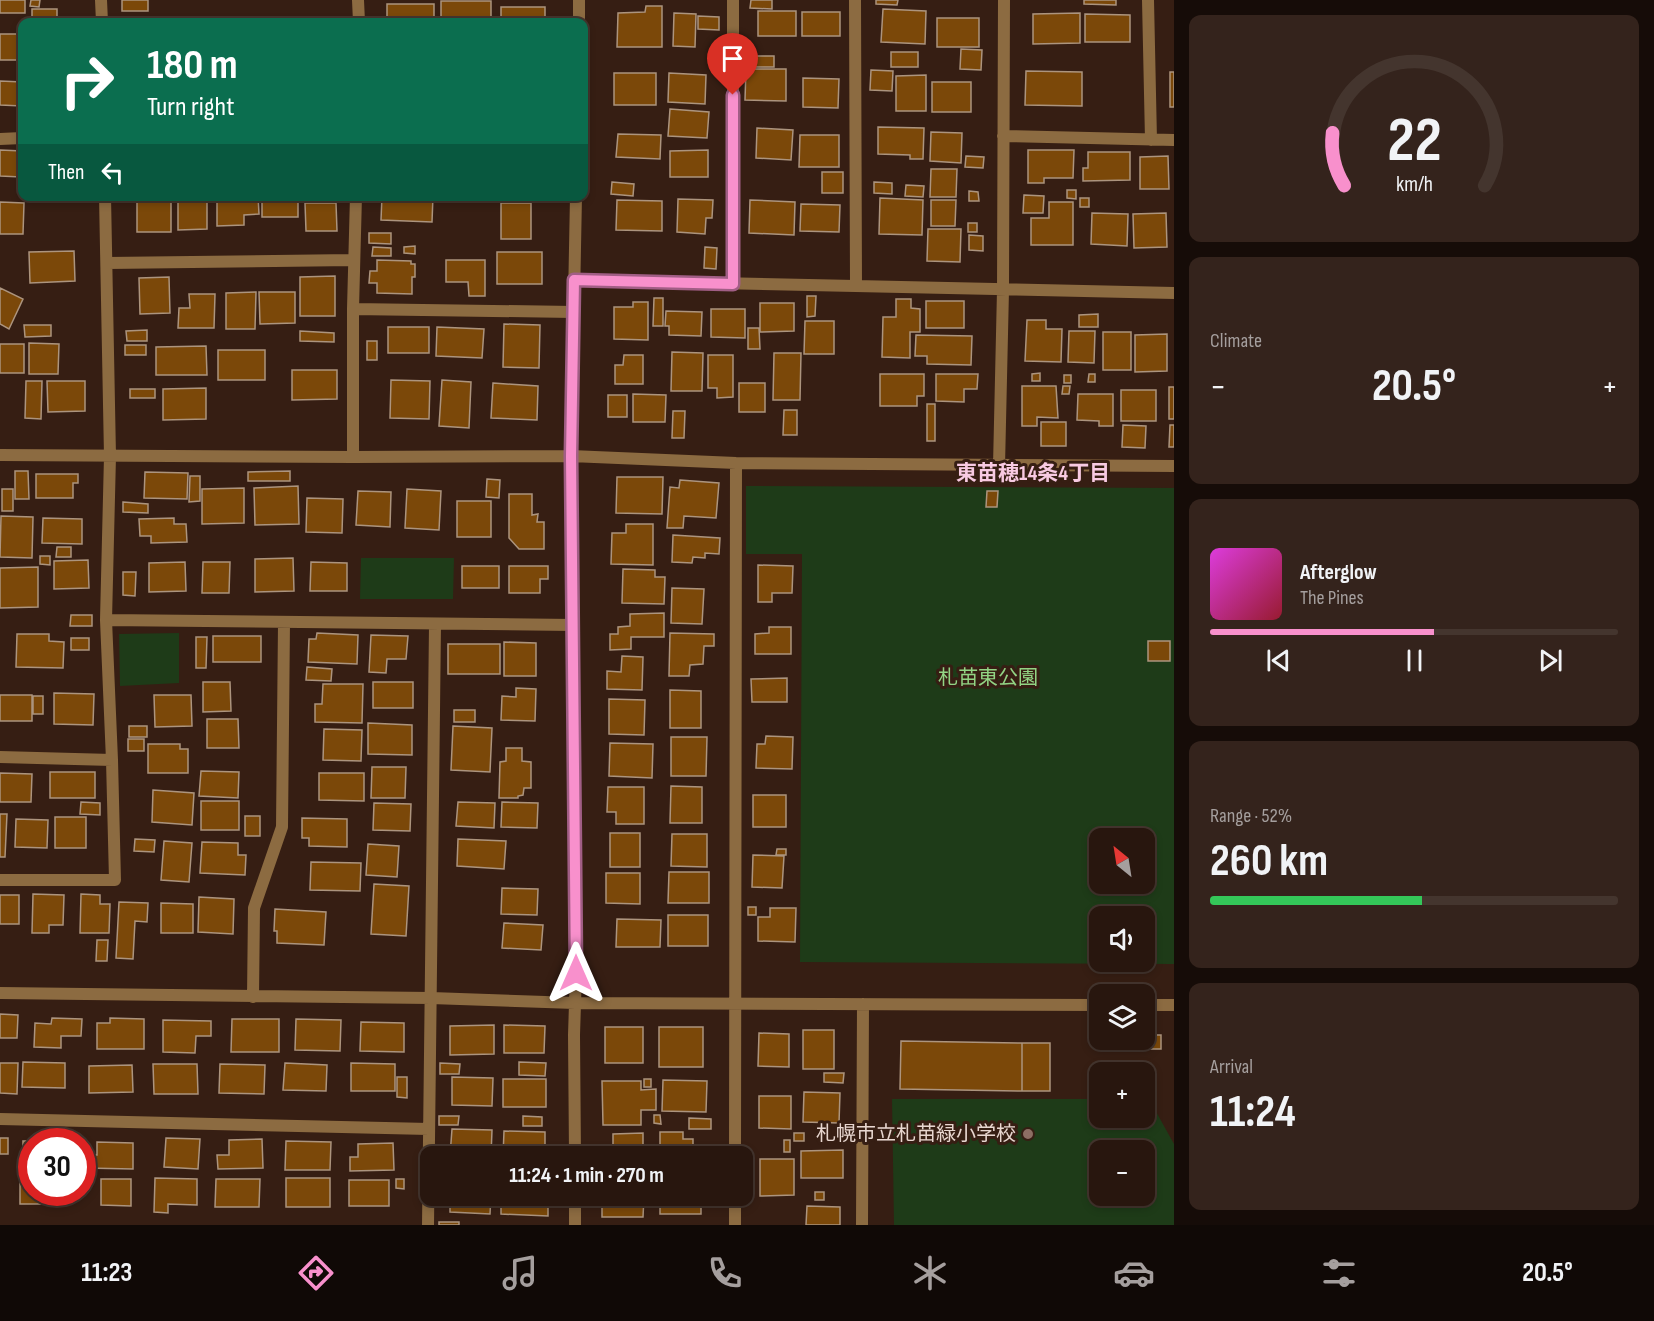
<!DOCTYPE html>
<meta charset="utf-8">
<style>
:root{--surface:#28160e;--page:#34231c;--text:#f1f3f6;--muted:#a59f9e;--line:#44352e;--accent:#f890cc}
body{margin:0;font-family:"Sofia Sans Condensed","Noto Sans JP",sans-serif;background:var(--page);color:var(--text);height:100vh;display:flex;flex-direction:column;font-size:22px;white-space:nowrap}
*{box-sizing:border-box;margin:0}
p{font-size:20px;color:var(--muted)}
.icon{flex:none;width:33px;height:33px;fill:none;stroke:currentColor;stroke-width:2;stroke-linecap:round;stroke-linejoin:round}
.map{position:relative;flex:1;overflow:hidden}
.side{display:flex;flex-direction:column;gap:15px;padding:15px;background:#160c08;width:480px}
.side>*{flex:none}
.top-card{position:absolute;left:18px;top:18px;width:570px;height:183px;border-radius:12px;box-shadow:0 3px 9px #0003,0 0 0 2px var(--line);background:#0b6e4f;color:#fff;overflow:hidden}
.needle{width:39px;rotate:330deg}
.fabs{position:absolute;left:1089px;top:828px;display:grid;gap:12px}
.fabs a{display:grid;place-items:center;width:66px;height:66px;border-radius:12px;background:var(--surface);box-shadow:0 3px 9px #0003,0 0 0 2px var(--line);font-size:30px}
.speed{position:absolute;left:18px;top:1128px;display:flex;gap:12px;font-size:30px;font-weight:700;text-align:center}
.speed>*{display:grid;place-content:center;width:78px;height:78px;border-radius:50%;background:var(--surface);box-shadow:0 3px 9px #0003,0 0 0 2px var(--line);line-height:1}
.speed .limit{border:9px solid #d22;background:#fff;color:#111}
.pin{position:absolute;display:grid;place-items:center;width:51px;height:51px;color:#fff;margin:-62px -26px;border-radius:50% 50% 50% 0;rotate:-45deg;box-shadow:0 0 6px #0007}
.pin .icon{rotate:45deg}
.me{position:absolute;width:66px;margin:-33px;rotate:0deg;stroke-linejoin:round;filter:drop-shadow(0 0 4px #0008)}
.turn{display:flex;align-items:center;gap:21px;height:126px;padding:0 30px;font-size:27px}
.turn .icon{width:78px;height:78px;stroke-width:2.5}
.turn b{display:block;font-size:42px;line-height:51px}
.then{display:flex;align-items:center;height:57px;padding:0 30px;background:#0003;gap:12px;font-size:22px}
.big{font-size:45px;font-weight:700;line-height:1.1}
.side .card{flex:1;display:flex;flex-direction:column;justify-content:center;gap:9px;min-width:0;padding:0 21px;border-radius:12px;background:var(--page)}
.side .dial{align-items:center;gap:0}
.dial svg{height:156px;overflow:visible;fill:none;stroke:var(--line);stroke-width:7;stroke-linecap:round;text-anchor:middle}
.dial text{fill:var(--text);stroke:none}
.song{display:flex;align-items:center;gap:18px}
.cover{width:72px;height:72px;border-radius:9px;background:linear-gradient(135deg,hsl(300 70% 55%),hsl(350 70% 35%))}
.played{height:6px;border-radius:3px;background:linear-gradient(90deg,var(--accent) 55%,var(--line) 55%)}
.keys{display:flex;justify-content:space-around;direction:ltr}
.heat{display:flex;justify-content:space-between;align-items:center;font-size:33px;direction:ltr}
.charge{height:9px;border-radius:4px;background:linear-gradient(90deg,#34c759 52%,var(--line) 0)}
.trip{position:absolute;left:420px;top:1146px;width:333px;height:60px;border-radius:12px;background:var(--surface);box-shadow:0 3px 9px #0003,0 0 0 2px var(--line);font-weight:700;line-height:60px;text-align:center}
.menu{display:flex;height:96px;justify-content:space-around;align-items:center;background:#100906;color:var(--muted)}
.menu .icon{width:42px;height:42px}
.menu .on{color:var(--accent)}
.menu b{font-size:27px;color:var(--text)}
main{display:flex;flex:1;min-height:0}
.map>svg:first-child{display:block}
.green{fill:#1e3b18;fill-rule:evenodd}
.building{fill:#7b4809;stroke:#ac947e;stroke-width:1.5}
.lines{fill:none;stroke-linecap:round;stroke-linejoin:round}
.street{stroke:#8c6b41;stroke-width:12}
.route-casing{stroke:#a15e85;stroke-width:15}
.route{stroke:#f890cc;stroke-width:10}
.education-dot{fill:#8d6e63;stroke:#361e13;stroke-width:2}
.labels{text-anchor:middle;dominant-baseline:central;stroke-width:6;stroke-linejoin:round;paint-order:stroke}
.park-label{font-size:20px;fill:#92d484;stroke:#361e13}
.poi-label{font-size:20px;fill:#e8d7d0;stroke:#361e13;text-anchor:end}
.neighbourhood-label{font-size:21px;font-weight:bold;fill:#f8cae2;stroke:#361e13}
</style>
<main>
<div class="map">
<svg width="1174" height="1225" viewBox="0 0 1174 1225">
<rect width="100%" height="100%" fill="#361e13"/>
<path class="green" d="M746 486 1174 488V964L800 962 802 554H746ZM1100 838H1144V884H1100ZM1100 916H1144V962H1100Z
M361 558H454L453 599H360Z
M179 633V683L120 686 119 634Z
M892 1099H1099L1100 1118H1144L1145 1099H1149L1174 1144V1225H894ZM1100 1150H1144V1196H1100Z"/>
<path class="building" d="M0 0H25V13H0Z
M31 0H40L39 7 30 6Z
M122 0H148V11H122Z
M751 0H772V9L750 8Z
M876 0H898L897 5 876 4Z
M1084 0H1116V5L1084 4Z
M441 1H491V22H441Z
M387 4H434V22H387Z
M646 6H662V47H617L618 13 645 12Z
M501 7H545V22H501Z
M32 9H57V17H62V22H32Z
M883 9 926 11 925 44 881 42Z
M758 11H796V36H758Z
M802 12H840V36H802Z
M674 13 696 14 695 47 673 46Z
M1080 13V43L1033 44V14Z
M1085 14 1130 15V42H1085Z
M698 16 719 17V30L698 29Z
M211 17V22H178V18Z
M937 18H979V47H937Z
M310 19 339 20V22H310Z
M0 34H22V60H0Z
M961 49 982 50 981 70 960 69Z
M891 52H918V67H891Z
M748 56H774V67H748Z
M746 69H786V101L745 100Z
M871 70 893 71 892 91 870 90Z
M1026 71 1082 72V106L1025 105Z
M1170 72H1174V107H1170Z
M614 73H656V105H614Z
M669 73 706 75 705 104 668 102Z
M926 75V111H896V76Z
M803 78 839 79 838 108 803 107Z
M0 81 22 82V106L0 105Z
M932 82H971V112H932Z
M670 109 709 112 707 138 668 136Z
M878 127 924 128 923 159H910V155L878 154Z
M757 128 793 130 791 160 756 158Z
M931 132 962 133 961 163 930 161Z
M618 134 661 135 660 159 616 157Z
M800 135H839V167H799Z
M0 150 22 151 21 177 0 176Z
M708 150V177H670V151Z
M1028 150H1074L1073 178H1044V183H1028Z
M1088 152H1130V180L1083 181V168H1088Z
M966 156 984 157 983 168 965 167Z
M1168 156 1169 189H1140V157Z
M931 169H957L956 197H930Z
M822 172H843V193H822Z
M612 182 634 184 633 196 611 194Z
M874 182 892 183V194L874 193Z
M906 185 924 186 923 197 905 196Z
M1067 190H1076V199L1067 198Z
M969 191 978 192 979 201H969Z
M1024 195 1044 196 1043 213H1023Z
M178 196H207V229L178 230Z
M217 196H258L259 214 244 215V225L217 226Z
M262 196H298V217H262Z
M382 196H433L432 222 381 220Z
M137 198 171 199V232H137Z
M880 198 923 200 922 235 879 234Z
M1080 198H1089V207H1080Z
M678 199 713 200 712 218H706L705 234 677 232Z
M617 200 662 201V231L616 230Z
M750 200 795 202 794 235 749 233Z
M931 200H956L955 226H931Z
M0 202 24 203 23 234H0Z
M1049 202H1073V245H1031V218H1049Z
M305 203H336L337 231H306Z
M501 203H531V239H501Z
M801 204 840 205 839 232 800 231Z
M1092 213 1128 214 1127 246 1091 244Z
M1166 213 1167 247 1134 248 1133 214Z
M968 223H977V232H968Z
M928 229H961L960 262 927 261Z
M369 233H391V244L369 243Z
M969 235 983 236V251L969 250Z
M415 246V254L404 253V247Z
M373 247 391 248V256H372Z
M705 247 717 248 716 269 704 268Z
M74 251 75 281 30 283 29 252Z
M497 252H542V284H497Z
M377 260 411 261V264H415V277H412V294L377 293V283H369L370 271H377Z
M446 260H485V296H469L468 282H446Z
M335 276V316H300V277Z
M169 277 170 313 140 314 139 278Z
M0 288 23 299 9 329 0 324Z
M256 292 255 329H226V293Z
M259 292H295V323L260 324Z
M189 294H215L214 328H178L179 308H190Z
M807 296H816L815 316 807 317Z
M654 298H663V326H653Z
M896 299H911V308L920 309V332H910V358L882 357 883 317H896Z
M926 301H964V328H926Z
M633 302H648V340L614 339V307H633Z
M760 303H794V331L760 332Z
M711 309H745V338L711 337Z
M666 311 702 312 701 336 669 335V326H665Z
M1098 314V327H1079V315Z
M1027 320H1046V329H1062L1061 362 1025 361Z
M805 321H834V354H804Z
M504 324 540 325 539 368 503 367Z
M24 325H51V336L25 337Z
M388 327H429V353H388Z
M437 327 484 329 482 358 436 356Z
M748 328H759L760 349H748Z
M147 330V341H127L126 331Z
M300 331 334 333V342L300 341Z
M1069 331H1095L1094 363 1068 362Z
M1103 332H1131V370H1103Z
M1167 334V371L1135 372V335Z
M916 335 972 336 971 365 927 364V356H915Z
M367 341H377V360H367Z
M29 343 59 344 58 374H29Z
M0 344H24V373H0Z
M125 345H146V355H125Z
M206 346 207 375H156V347Z
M218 350H265V380H218Z
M672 352 703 353 702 391H671Z
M774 353H801L800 400H773Z
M624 355H643V384H615V365H623Z
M708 355H733V397L717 398V388H708Z
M292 370H337V399L292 400Z
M1040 373V381H1032V374Z
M880 374H924V396H917V406H880Z
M936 374H978L977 389H964V402L936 401Z
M1089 374H1095V382H1088Z
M1064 375H1071V383H1064Z
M391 380 430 381 429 419 390 418Z
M442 380 471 382 469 428 439 426Z
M26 381H42L41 419 25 418Z
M47 381H85V411L48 412Z
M493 383 538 386 537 420 491 418Z
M739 383H765V412H739Z
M1022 386H1056L1058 418 1037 417V426H1022Z
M1063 386H1070L1069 394H1062Z
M1169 387H1174V419H1169Z
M206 388V419L163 420V389Z
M130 389H155V398H130Z
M1121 390H1156V421H1121Z
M633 394 666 395 665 422H633Z
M1078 394H1113V426H1099V421L1077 420Z
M608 395H627V417H608Z
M927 404H935V441H927Z
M784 410H797V435H783Z
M673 411H685L684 438H672Z
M1041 422H1066V446H1041Z
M1123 425 1146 426 1145 448 1122 447Z
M1170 425H1174V447H1169Z
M15 471H28L29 499H15Z
M290 471V481H248V472Z
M145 472 188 473 187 499 144 498Z
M36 474H78V483H73V498H36Z
M190 476H200V501L189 502Z
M617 477H663L662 514 616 513Z
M487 479 500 480 499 498 486 497Z
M680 480 719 483 716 518 684 516 683 528H667L670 487 679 488Z
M298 486 299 524 255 525 254 488Z
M244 488V523L202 524V489Z
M2 489H13V511H2Z
M407 489 441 491 439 530 405 528Z
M358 491 391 492 390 527 356 525Z
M987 491H998L997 507H986Z
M509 494H532V515L538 514 537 522H544V549H519L509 538Z
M307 498 343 499 342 533 306 532Z
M457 501H491V537H457Z
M123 502 148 504V513L123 512Z
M1 516 33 517 32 558 0 557Z
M43 518 82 519V544L42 543Z
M174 518V524H186L187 542 151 543V536H140L139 519Z
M626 524H653V565L611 564 612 533H626Z
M673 535 720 538 719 554 705 553V558L693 557 692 563 672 562Z
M57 547H71V557H56Z
M40 556H50V565L40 564Z
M293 558 294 591 255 592V559Z
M88 560 89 588 54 589V561Z
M185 562 186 591 149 592V563Z
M203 562H230L229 593H202Z
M311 562 347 563V591H310Z
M758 565 793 566 792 593H772V602H758Z
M462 566H499V588H462Z
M509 566H548V579H540V593H509Z
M38 567V607L0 608V568Z
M623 569 655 570V577H665L664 604 622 603Z
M123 572H136L135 596 123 595Z
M672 588 704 589 702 624 671 623Z
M664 613V637H631V649L610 650V634H618V627L630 626V614Z
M71 615H92V626H70Z
M769 627H791V654H755V634L769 633Z
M317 633 358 635 357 664 308 662 309 639H316Z
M670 633 714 634V646H704L703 664 690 665 689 676H669Z
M17 634H49V641L64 642 63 668 16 667Z
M371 635 408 636 406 659H387L386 673 369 672Z
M213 636H261V662H213Z
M196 637H207L206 668H196Z
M71 638H89V650H71Z
M1148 641H1170V661H1148Z
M504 642 536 643V676H504Z
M448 644H500V674H448Z
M622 656 643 657 642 690 607 689V671L621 672Z
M307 667 332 669 331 681 306 680Z
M787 678V702H752L751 679Z
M203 682H230L231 711 203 712Z
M373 682H413V708H373Z
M323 684H363L362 723 315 722V704H322Z
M516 688 536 689 535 721 501 720 502 696 516 697Z
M670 690 701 691V728H670Z
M54 693 94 694 93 725 54 724Z
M0 695H32V721H0Z
M154 695H191L192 726 155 727Z
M33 696H43V714H33Z
M609 699 645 700 644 735 609 734Z
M454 710H475V722H454Z
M207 719H238L239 748H207Z
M368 723 412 725V755L368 754Z
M129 726H147V737H129Z
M453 726 492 728 490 772 451 770Z
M324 729 362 730 361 761 323 760Z
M766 736 793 737 792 769 756 768 757 744H765Z
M671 737H707L706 776H671Z
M128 739H144V751H128Z
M610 743 653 744 652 778 609 776Z
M148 744H180V749H188V773H148Z
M506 748H522V761L531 762V788H524L523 795 518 796V798H499L500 762 506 761Z
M372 767H406L405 798H371Z
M201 771 239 772 238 798 199 796Z
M50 772H95V798H50Z
M0 773 32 774 31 802H0Z
M319 773H364V801L319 800Z
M671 786 702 787V823H670Z
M608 787H644V824H616V812H607Z
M153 790 194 793 192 825 152 822Z
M753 795H786V827H753Z
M201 801H239V830H201Z
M81 802 100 803V815L80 814Z
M458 802 495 803 494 828 456 826Z
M502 802 538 803 537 828 501 827Z
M374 803 411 804 410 831 373 830Z
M0 814H7L5 857H0Z
M245 816H260V836H245Z
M55 817H86V848H55Z
M302 818 347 819V847L309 846V838H302Z
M16 819 48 820 47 848 15 847Z
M610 833H640V867H610Z
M672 834H707V867L671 866Z
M135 839 155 840 154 852 134 851Z
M458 839 506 841 504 869 457 866Z
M164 841 192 843 189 882 161 880Z
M202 842 238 843V855H246L245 875 200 873Z
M368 844 399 846 397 877 366 875Z
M777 849H786V855H776Z
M753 855 784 856 782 888 752 887Z
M311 862 361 863 360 891 310 890Z
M669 872H709V903H668Z
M606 873H640V904L606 903Z
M374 884 409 886 406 936 371 934Z
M502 888 538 889 537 915 501 914Z
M33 894 64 895 63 925H49V933H32Z
M81 894 100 895V904H110L109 933H80Z
M0 895H19V924H0Z
M199 897 234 899 233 934 198 932Z
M119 902 148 903 147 922 135 921 133 959 116 958Z
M161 903 193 904V933H161Z
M748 907H756V915H748Z
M770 908H796L795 942 758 941V917H770Z
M275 909 326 912 324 945 277 943V931H274Z
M668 915H708V946H668Z
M617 919 661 920 660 947H616Z
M504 923 543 925 541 950 502 948Z
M97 940H108L107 961H96Z
M0 1014 18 1015 17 1038H0Z
M52 1018 82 1019 81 1036H61V1048L34 1047 35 1023 51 1024Z
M110 1018 144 1019V1049H97V1023H110Z
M232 1019H279V1052H231Z
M296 1019 341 1020 340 1051 295 1050Z
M163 1020 211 1021V1036H196L195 1053 163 1052Z
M361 1022 404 1023V1052L360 1051Z
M494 1025V1054L450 1055V1026Z
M504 1025 545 1026 544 1053H504Z
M605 1027H643V1063H605Z
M659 1027H703V1067H659Z
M803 1030H834V1069H803Z
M759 1033 789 1034V1067L758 1066Z
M1144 1035H1161V1049H1126V1040H1144Z
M901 1041 1022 1043V1091L900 1089Z
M1022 1043H1050V1091H1022Z
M23 1062 65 1063V1088L22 1087Z
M519 1062 546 1063 545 1076 519 1075Z
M0 1063H18L17 1094 0 1093Z
M285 1063 327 1065 326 1091 283 1090Z
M351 1063 395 1064V1091H351Z
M440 1063 460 1064 459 1074H440Z
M153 1064H197L198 1094H154Z
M220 1064 265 1065 264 1094 219 1093Z
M132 1065 133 1092 89 1093V1066Z
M824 1073H844L843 1083 824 1082Z
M397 1077H407V1098L397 1097Z
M452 1077 493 1078 492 1106 452 1105Z
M503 1079H546V1107H503Z
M644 1079H651V1087H644Z
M663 1080 707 1081 706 1112 662 1111Z
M602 1081H641V1090L656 1089V1110H641V1125H603Z
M804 1092 840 1093 839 1123 803 1122Z
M759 1096H791V1129L759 1128Z
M654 1115H660L661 1124 654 1123Z
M439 1116H459L458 1125H439Z
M523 1116 542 1117V1126H523Z
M689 1118 711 1119V1129H689Z
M452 1129 492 1130 491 1156H450Z
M504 1131 545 1132V1156H503Z
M660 1132H683V1139H693V1156H660Z
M643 1133V1156H613V1134Z
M794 1133H804V1141H794Z
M0 1138H8V1154H0Z
M166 1138 200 1139 198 1169 164 1167Z
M262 1139 263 1168 218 1169 217 1155H229V1140Z
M784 1140H790V1152H784Z
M23 1141H67V1142H32V1167H23Z
M286 1141 331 1142 330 1170H285Z
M97 1142 133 1143V1169L85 1168V1155H97Z
M393 1143 394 1170 350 1171V1157H358V1144Z
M843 1150V1178H801V1151Z
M760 1159H794V1195L760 1196Z
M20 1176H32V1192H64V1204H20Z
M155 1178 197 1179V1205L168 1204V1213L154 1212Z
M286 1178H330V1207H286Z
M101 1179H131V1206L101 1205Z
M216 1179H260L259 1207H215Z
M396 1179H404V1189L396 1188Z
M349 1180H389V1206H349Z
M815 1192H824V1200H815Z
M450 1196H491L490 1214 450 1212Z
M501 1196H548V1216L501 1214Z
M602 1196H644L643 1217H602Z
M660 1196H706V1206H701V1214H660Z
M807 1206 840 1207V1225H806Z
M439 1222H459V1225H439Z"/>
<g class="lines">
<path class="street" d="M101 0 102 22
M358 0 359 22
M733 0V284
M855 0 856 285
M1148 0 1151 140
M579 22V0
M1003 136 1174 140
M0 139 22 138
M107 263 353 260
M575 280 1174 293
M353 309 574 312
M0 455 353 457 571 456 736 463 1174 466
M353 457V309L356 196
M999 466 1003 290 1004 0
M106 620 574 625
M0 757 112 760
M0 880H115L112 760 106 620 110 456 105 196
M0 993 431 998 575 1003 1100 1005
M253 997 254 908 282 827 284 623
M1144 1005H1174
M0 1119 429 1129
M575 1156 574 1035 576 973 571 456 576 196
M735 1156 736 463
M575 1196V1225
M428 1225 435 625
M735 1225V1196
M862 1225 863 1004"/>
</g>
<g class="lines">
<g class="route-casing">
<path id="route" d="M576 973 571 456 574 280 733 284V95"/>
</g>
<use href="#route" class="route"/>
</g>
<circle class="education-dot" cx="1028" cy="1134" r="6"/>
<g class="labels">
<g class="park-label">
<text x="988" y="678">札苗東公園</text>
</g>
<g class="poi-label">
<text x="1016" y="1134">札幌市立札苗緑小学校</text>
</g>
<g class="neighbourhood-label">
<text x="1033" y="473">東苗穂14条4丁目</text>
</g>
</g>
</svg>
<div class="fabs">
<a><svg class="needle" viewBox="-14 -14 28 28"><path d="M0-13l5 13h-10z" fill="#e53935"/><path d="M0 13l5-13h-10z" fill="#a59f9e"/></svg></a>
<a><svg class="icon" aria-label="sound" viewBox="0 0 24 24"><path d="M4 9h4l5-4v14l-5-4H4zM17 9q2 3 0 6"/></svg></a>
<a><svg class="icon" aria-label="layers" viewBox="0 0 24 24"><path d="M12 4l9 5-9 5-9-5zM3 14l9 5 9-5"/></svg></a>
<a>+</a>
<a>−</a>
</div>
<div class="speed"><div class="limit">30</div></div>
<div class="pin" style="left:733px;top:95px;background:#d93025"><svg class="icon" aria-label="arrive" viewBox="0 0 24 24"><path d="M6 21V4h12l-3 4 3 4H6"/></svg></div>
<svg class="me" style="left:576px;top:973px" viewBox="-20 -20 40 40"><path d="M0-17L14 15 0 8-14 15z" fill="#f890cc" stroke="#fff" stroke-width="4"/></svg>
<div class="trip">11:24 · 1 min · 270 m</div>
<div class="top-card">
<div class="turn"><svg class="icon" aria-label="right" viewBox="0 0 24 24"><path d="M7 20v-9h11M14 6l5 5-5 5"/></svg><div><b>180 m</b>Turn right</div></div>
<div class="then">Then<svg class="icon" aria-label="left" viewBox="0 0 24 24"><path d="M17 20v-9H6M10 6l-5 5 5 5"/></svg></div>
</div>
</div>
<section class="side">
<div class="card dial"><svg viewBox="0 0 100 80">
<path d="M14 69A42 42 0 1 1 86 69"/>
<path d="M14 69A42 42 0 0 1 8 42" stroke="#f890cc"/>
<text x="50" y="56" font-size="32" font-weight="700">22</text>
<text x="50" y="72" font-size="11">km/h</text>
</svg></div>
<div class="card"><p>Climate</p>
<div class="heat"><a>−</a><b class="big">20.5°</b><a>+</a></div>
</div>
<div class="card">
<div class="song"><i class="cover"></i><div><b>Afterglow</b><p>The Pines</p></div></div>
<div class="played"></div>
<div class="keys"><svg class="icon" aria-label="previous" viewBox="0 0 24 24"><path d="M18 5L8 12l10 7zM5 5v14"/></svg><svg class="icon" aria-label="pause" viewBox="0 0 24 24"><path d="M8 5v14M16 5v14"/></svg><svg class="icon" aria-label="next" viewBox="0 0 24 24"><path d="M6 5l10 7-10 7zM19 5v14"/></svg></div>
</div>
<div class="card"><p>Range · 52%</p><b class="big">260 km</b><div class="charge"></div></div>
<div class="card"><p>Arrival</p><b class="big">11:24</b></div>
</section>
</main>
<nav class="menu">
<b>11:23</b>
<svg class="icon on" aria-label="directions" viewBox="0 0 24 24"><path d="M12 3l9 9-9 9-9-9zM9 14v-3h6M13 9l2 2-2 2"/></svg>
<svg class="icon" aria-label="music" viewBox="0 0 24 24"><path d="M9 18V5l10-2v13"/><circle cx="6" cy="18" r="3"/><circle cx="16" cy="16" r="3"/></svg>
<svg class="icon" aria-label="phone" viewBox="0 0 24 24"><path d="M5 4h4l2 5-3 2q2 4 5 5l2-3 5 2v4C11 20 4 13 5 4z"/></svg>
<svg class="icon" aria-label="climate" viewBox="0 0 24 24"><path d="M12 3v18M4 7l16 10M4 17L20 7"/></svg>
<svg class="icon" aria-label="car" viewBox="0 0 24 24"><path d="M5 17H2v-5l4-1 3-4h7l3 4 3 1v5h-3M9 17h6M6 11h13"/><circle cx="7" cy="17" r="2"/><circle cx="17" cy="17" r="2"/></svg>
<svg class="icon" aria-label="filters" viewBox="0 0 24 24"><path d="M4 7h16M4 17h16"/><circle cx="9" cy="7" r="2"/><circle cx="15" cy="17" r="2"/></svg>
<b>20.5°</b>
</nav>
